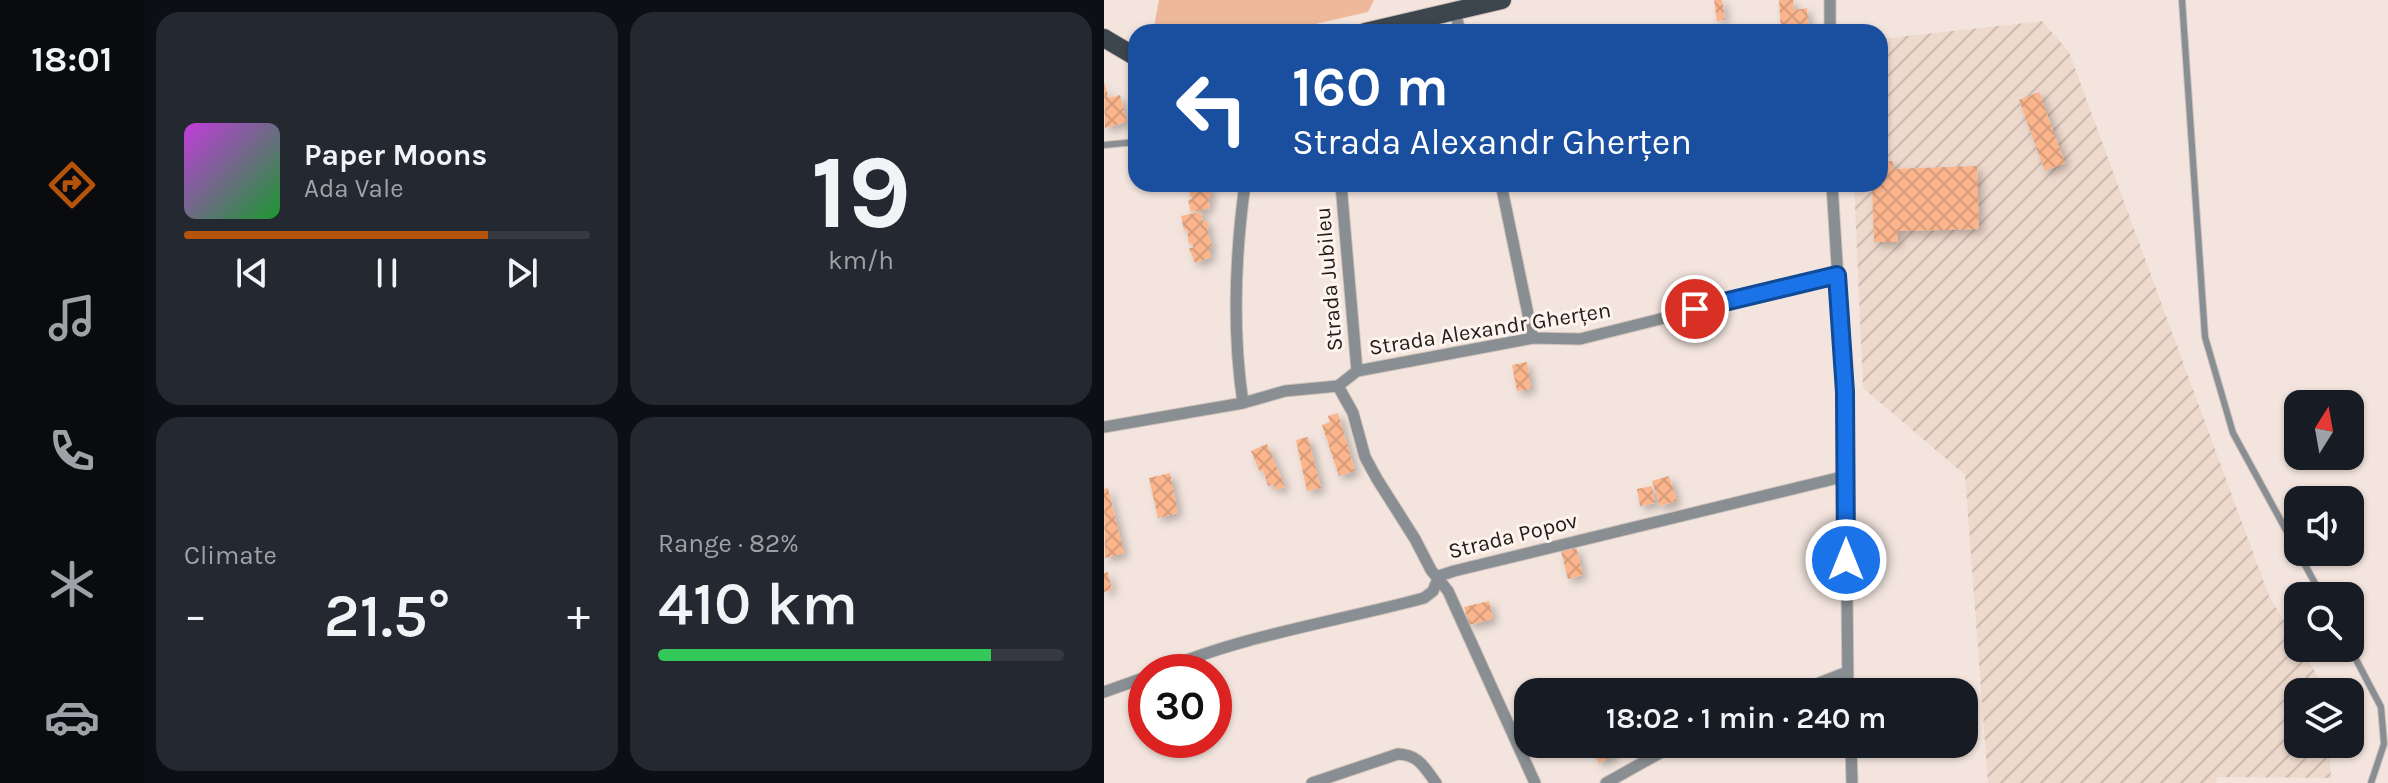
<!DOCTYPE html>
<meta charset="utf-8">
<style>
:root{--surface:#171b24;--page:#242831;--text:#f1f3f6;--muted:#9ea1a6;--line:#363941;--accent:#b45309}
body{margin:0;font-family:Karla,sans-serif;background:var(--page);color:var(--text);height:100vh;display:flex;flex-direction:column;font-size:30px;white-space:nowrap}
*{box-sizing:border-box;margin:0}
p{font-size:26px;color:var(--muted)}
.icon{flex:none;width:44px;height:44px;fill:none;stroke:currentColor;stroke-width:2;stroke-linecap:round;stroke-linejoin:round}
.map{position:relative;flex:1;overflow:hidden}
.panel{display:flex;flex-direction:column;gap:12px;padding:12px;background:#0d0f14;width:960px}
.panel>*{flex:none}
.top-card{position:absolute;left:24px;top:24px;width:760px;height:168px;border-radius:24px;box-shadow:0 2px 6px #0004;background:#1a4fa0;color:#fff;overflow:hidden}
.needle{width:52px;rotate:11deg}
.tools{position:absolute;left:1180px;top:390px;display:grid;gap:16px}
.tools a{display:grid;place-items:center;width:80px;height:80px;border-radius:16px;background:var(--surface);box-shadow:0 2px 6px #0004;font-size:40px}
.speed{position:absolute;left:24px;top:654px;display:flex;gap:16px;font-size:40px;font-weight:700;text-align:center}
.speed>*{display:grid;place-content:center;width:104px;height:104px;border-radius:50%;background:var(--surface);box-shadow:0 2px 6px #0004;line-height:1}
.speed .limit{border:12px solid #d22;background:#fff;color:#111}
.pin{position:absolute;display:grid;place-items:center;width:68px;height:68px;color:#fff;margin:-34px;border:4px solid #fff;border-radius:50%;box-shadow:0 2px 8px #0007}
.me{position:absolute;width:88px;margin:-44px;rotate:0deg;stroke-linejoin:round;filter:drop-shadow(0 0 6px #0008)}
.turn{display:flex;align-items:center;gap:28px;height:168px;padding:0 32px;font-size:36px}
.turn .icon{width:104px;height:104px;stroke-width:2.5}
.turn b{display:block;font-size:56px;line-height:68px}
.big{font-size:60px;font-weight:600;line-height:1.1}
.panel .tile{flex:1;display:flex;flex-direction:column;justify-content:center;gap:12px;min-width:0;padding:0 28px;border-radius:24px;background:var(--page)}
.panel .dial{align-items:center;gap:0}
.dial b{font-size:104px;line-height:1}
.song{display:flex;align-items:center;gap:24px}
.cover{width:96px;height:96px;border-radius:12px;background:linear-gradient(135deg,hsl(290 70% 55%),hsl(130 70% 35%))}
.played{height:8px;border-radius:4px;background:linear-gradient(90deg,var(--accent) 75%,var(--line) 75%)}
.keys{display:flex;justify-content:space-around;direction:ltr}
.heat{display:flex;justify-content:space-between;align-items:center;font-size:44px;direction:ltr}
.charge{height:12px;border-radius:6px;background:linear-gradient(90deg,#34c759 82%,var(--line) 0)}
.panel .tiles{flex:1;display:grid;gap:12px;grid-template-columns:repeat(2,1fr)}
.trip{position:absolute;left:410px;top:678px;width:464px;height:80px;border-radius:24px;background:var(--surface);box-shadow:0 2px 6px #0004;font-weight:600;line-height:80px;text-align:center}
main{display:flex;flex:1;min-height:0}
.dock{display:flex;flex-direction:column;width:144px;justify-content:space-around;align-items:center;background:#090b0e;color:var(--muted)}
.dock .icon{width:56px;height:56px}
.dock .on{color:var(--accent)}
.dock b{font-size:36px;color:var(--text)}
.map>svg:first-child{display:block}
.industrial{fill:url(#industrial-furrows)}
.garden{fill:#eeb99b}
.building{fill:url(#building-cross-hatch);filter:url(#shadow)}
.lines{fill:none;stroke-linecap:round;stroke-linejoin:round}
.lane-casing{stroke:#cdc1bb;stroke-width:8}
.street-casing{stroke:#cdc1bb;stroke-width:13}
.primary-casing{stroke:#cdc1bb;stroke-width:20}
.lane{stroke:#898e92;stroke-width:6}
.street{stroke:#898e92;stroke-width:11}
.primary{stroke:#3d464c;stroke-width:18}
.route-casing{stroke:#114b97;stroke-width:20}
.route{stroke:#1a73e8;stroke-width:14}
.labels{text-anchor:middle;dominant-baseline:central;stroke-width:6;stroke-linejoin:round;paint-order:stroke}
.street-label{font-size:22px;fill:#221d1b;stroke:#fef3ed}
</style>
<main>
<nav class="dock">
<b>18:01</b>
<svg class="icon on" aria-label="directions" viewBox="0 0 24 24"><path d="M12 3l9 9-9 9-9-9zM9 14v-3h6M13 9l2 2-2 2"/></svg>
<svg class="icon" aria-label="music" viewBox="0 0 24 24"><path d="M9 18V5l10-2v13"/><circle cx="6" cy="18" r="3"/><circle cx="16" cy="16" r="3"/></svg>
<svg class="icon" aria-label="phone" viewBox="0 0 24 24"><path d="M5 4h4l2 5-3 2q2 4 5 5l2-3 5 2v4C11 20 4 13 5 4z"/></svg>
<svg class="icon" aria-label="climate" viewBox="0 0 24 24"><path d="M12 3v18M4 7l16 10M4 17L20 7"/></svg>
<svg class="icon" aria-label="car" viewBox="0 0 24 24"><path d="M5 17H2v-5l4-1 3-4h7l3 4 3 1v5h-3M9 17h6M6 11h13"/><circle cx="7" cy="17" r="2"/><circle cx="17" cy="17" r="2"/></svg>
</nav>
<section class="panel">
<div class="tiles">
<div class="tile">
<div class="song"><i class="cover"></i><div><b>Paper Moons</b><p>Ada Vale</p></div></div>
<div class="played"></div>
<div class="keys"><svg class="icon" aria-label="previous" viewBox="0 0 24 24"><path d="M18 5L8 12l10 7zM5 5v14"/></svg><svg class="icon" aria-label="pause" viewBox="0 0 24 24"><path d="M8 5v14M16 5v14"/></svg><svg class="icon" aria-label="next" viewBox="0 0 24 24"><path d="M6 5l10 7-10 7zM19 5v14"/></svg></div>
</div>
<div class="tile dial"><b>19</b><p>km/h</p></div>
<div class="tile"><p>Climate</p>
<div class="heat"><a>−</a><b class="big">21.5°</b><a>+</a></div>
</div>
<div class="tile"><p>Range · 82%</p><b class="big">410 km</b><div class="charge"></div></div>
</div>
</section>
<div class="map">
<svg width="1284" height="783" viewBox="0 0 1284 783">
<defs>
<pattern id="industrial-furrows" width="10" height="10" patternUnits="userSpaceOnUse" patternTransform="scale(2)"><rect width="10" height="10" fill="#eed9cd"/><path d="M-1 1l2-2M0 10L10 0M9 11l2-2" fill="none" stroke="#ccbaaf"/></pattern>
<pattern id="building-cross-hatch" width="8" height="8" patternUnits="userSpaceOnUse" patternTransform="scale(2)"><rect width="8" height="8" fill="#fbb58d"/><path d="M0 0l8 8M0 8l8-8" fill="none" stroke="#d79b79"/></pattern>
<filter id="shadow"><feDropShadow dx="4.5" dy="4.5" stdDeviation="4" flood-color="#0004"/></filter>
</defs>
<rect width="100%" height="100%" fill="#f3e5de"/>
<path class="industrial" d="M938 21 965 52 1165 596 1194 644V648H1197L1222 690 1194 692V744H1225L1227 778 1113 777 1112 783H884L861 475 759 388 750 184H776V39Z"/>
<path class="garden" d="M55 0H270L264 12 176 32H49Z"/>
<path class="building" d="M610 0H618L621 20 613 21Z
M675 0H689L690 10 703 8 705 32H677Z
M0 82 5 98 16 95 23 122 1 128Z
M935 92 961 163 941 171 915 100Z
M32 156V176L29 177 26 157Z
M789 161V169L873 166 875 229 793 231 794 242H770L768 184H776V162Z
M82 184H104L108 197 104 198 106 208 87 212 84 200 88 199Z
M97 212 99 222 103 221 105 228 103 229 108 246 105 247 107 257 91 263 85 248H89L88 243 85 244 83 229 80 230 77 216Z
M423 362 427 389 413 391 408 365Z
M234 413 251 471 235 476 218 425 226 422 224 416Z
M204 437 217 488 203 491 192 440Z
M163 444 181 487 171 490 170 484 164 486 159 470 156 472 147 451Z
M66 473 74 513 54 518 45 478Z
M565 476 573 501 556 506 548 481Z
M548 486 551 503 536 506 533 489Z
M4 488 20 553 1 558 0 489Z
M472 547 479 575 464 579 457 551Z
M4 572 8 590 0 592V573Z
M385 601 389 619 365 625 360 607Z
M486 744H505L511 755 495 763Z"/>
<g class="lines">
<g class="lane-casing">
<path id="lane" d="M1078 0 1101 337 1129 433 1218 596
M0 145 32 142
M1246 648 1277 707 1280 744 1267 783"/>
</g>
<g class="street-casing">
<path id="street" d="M351 11 356 32
M726 32V0
M237 184 253 371
M397 184 429 338
M728 184 741 392 744 692
M234 386 249 413 261 457 273 479 311 539 327 570 344 591 431 783
M139 403C128 330 131 257 141 184
M0 427 139 403 181 391 234 386 253 371 429 338 476 339 733 275
M54 672C134 636 235 621 320 598L329 591 335 576 350 571 742 476
M0 692 42 677
M692 692 743 672
M747 744 748 783
M208 783 294 754C315 755 320 767 332 783
M502 783 572 744"/>
</g>
<g class="primary-casing">
<path id="primary" d="M261 32 398 0
M0 38 32 57"/>
</g>
<use href="#lane" class="lane"/>
<use href="#street" class="street"/>
<use href="#primary" class="primary"/>
</g>
<g class="lines">
<g class="route-casing">
<path id="route" d="M591 309 733 275 741 392 742 560"/>
</g>
<use href="#route" class="route"/>
</g>
<g class="labels">
<g class="street-label">
<text transform="translate(225 279) rotate(-95)">Strada Jubileu</text>
<text transform="translate(386 329) rotate(-9)">Strada Alexandr Gherțen</text>
<text transform="translate(409 536) rotate(-14)">Strada Popov</text>
</g>
</g>
</svg>
<div class="tools">
<a><svg class="needle" viewBox="-14 -14 28 28"><path d="M0-13l5 13h-10z" fill="#e53935"/><path d="M0 13l5-13h-10z" fill="#9ea1a6"/></svg></a>
<a><svg class="icon" aria-label="sound" viewBox="0 0 24 24"><path d="M4 9h4l5-4v14l-5-4H4zM17 9q2 3 0 6"/></svg></a>
<a><svg class="icon" aria-label="search" viewBox="0 0 24 24"><circle cx="10" cy="10" r="6"/><path d="M15 15l6 6"/></svg></a>
<a><svg class="icon" aria-label="layers" viewBox="0 0 24 24"><path d="M12 4l9 5-9 5-9-5zM3 14l9 5 9-5"/></svg></a>
</div>
<div class="speed"><div class="limit">30</div></div>
<div class="pin" style="left:591px;top:309px;background:#d93025"><svg class="icon" aria-label="arrive" viewBox="0 0 24 24"><path d="M6 21V4h12l-3 4 3 4H6"/></svg></div>
<svg class="me" style="left:742px;top:560px" viewBox="-20 -20 40 40"><circle r="17" fill="#1a73e8" stroke="#fff" stroke-width="3"/><path d="M0-11L8 9 0 5-8 9z" fill="#fff"/></svg>
<div class="trip">18:02 · 1 min · 240 m</div>
<div class="top-card">
<div class="turn"><svg class="icon" aria-label="left" viewBox="0 0 24 24"><path d="M17 20v-9H6M10 6l-5 5 5 5"/></svg><div><b>160 m</b>Strada Alexandr Gherțen</div></div>
</div>
</div>
</main>
